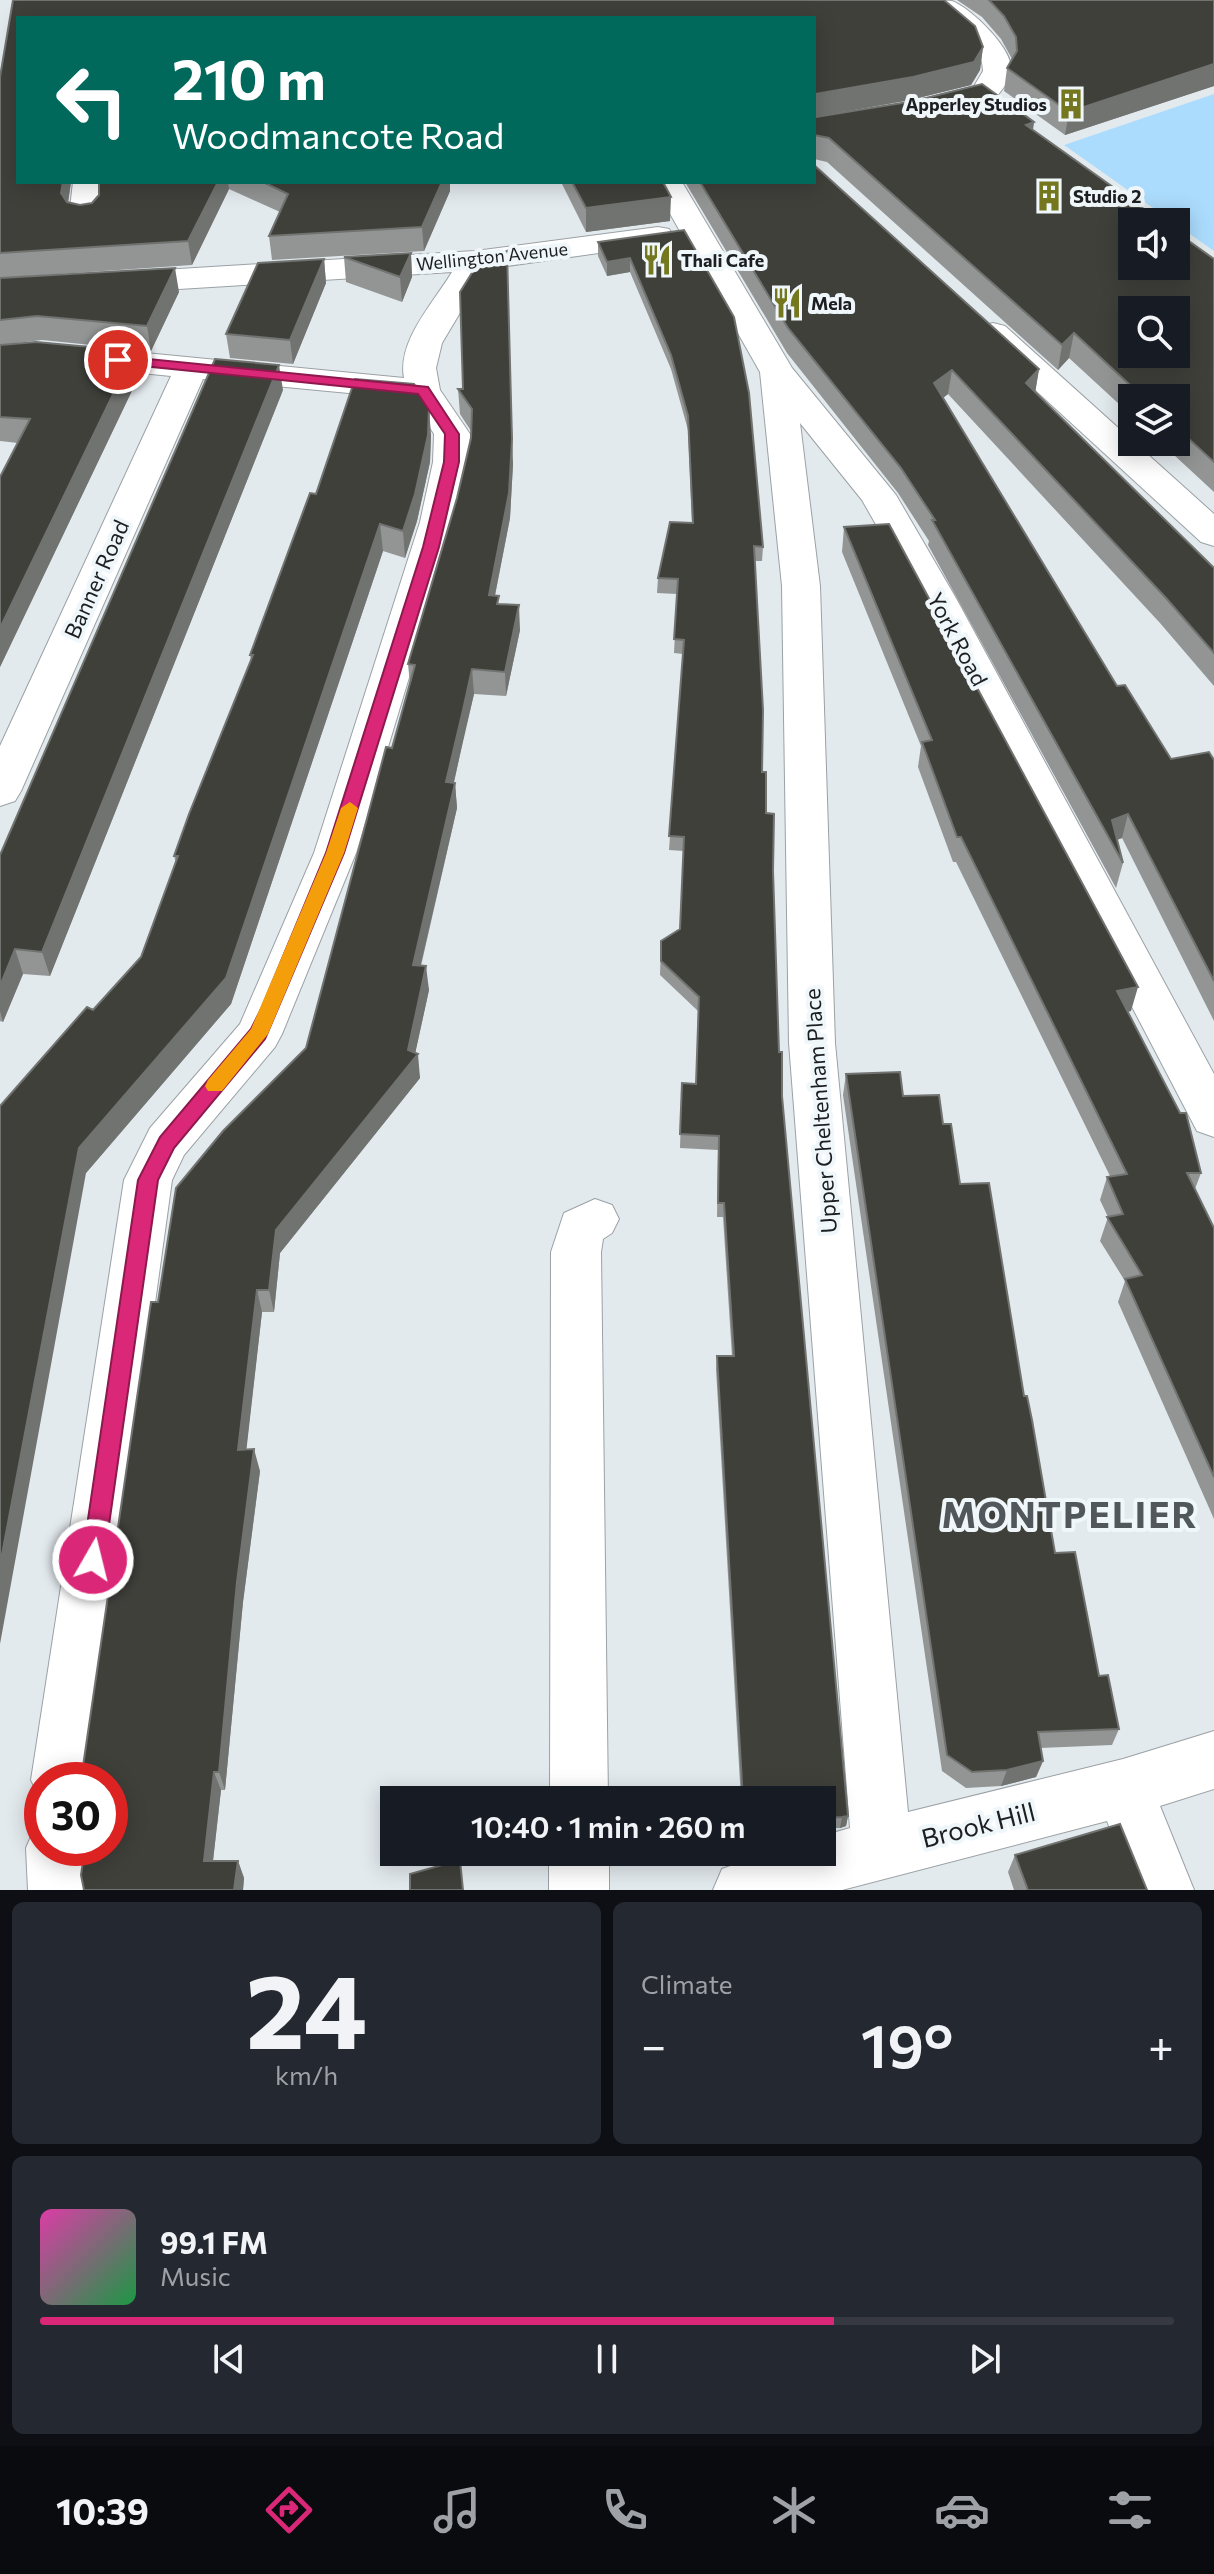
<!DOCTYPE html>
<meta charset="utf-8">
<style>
:root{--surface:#171b24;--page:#242831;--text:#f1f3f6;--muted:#9ea1a6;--line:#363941;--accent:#db2777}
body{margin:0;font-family:Commissioner,sans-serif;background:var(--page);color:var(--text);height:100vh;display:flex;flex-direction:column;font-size:30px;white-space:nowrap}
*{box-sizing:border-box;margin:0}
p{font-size:26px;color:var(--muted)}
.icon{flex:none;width:44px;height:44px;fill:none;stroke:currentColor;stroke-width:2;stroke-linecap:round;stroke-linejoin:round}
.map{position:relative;height:1890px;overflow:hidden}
.drawer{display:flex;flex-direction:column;gap:12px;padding:12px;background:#0d0f14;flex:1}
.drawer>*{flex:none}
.top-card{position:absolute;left:16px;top:16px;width:800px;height:168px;border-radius:0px;box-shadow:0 4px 20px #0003;background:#00695c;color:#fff;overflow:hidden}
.fabs{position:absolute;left:1118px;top:208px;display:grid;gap:16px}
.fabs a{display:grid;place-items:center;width:72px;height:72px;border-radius:0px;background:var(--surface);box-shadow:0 4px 20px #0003;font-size:40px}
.speed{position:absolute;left:24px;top:1762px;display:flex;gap:16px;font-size:40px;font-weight:700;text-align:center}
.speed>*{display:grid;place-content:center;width:104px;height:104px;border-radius:50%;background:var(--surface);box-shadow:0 4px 20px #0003;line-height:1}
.speed .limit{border:12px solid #d22;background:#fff;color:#111}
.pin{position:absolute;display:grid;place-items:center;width:68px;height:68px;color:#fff;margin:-34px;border:4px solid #fff;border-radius:50%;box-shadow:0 2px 8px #0007}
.me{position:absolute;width:88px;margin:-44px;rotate:8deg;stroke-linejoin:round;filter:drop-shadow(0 0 6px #0008)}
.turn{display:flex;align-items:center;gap:28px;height:168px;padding:0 24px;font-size:36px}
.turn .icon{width:104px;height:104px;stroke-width:2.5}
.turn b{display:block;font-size:56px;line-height:68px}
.big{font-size:60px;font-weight:600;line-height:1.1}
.drawer .tile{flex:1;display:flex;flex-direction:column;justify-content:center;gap:12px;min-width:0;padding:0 28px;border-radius:12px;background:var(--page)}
.drawer .dial{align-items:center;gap:0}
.dial b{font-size:104px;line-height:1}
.song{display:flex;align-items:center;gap:24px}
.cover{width:96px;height:96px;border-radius:12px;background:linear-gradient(135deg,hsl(320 70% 55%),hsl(140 70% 35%))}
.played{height:8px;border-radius:4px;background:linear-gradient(90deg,var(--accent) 70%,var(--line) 70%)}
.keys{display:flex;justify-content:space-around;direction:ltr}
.heat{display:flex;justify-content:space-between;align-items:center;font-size:44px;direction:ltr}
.drawer .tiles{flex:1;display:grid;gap:12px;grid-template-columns:1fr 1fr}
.tile:last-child{grid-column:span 2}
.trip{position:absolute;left:380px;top:1786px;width:456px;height:80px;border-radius:0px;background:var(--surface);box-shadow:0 4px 20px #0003;font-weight:600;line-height:80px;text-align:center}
.tab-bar{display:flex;height:128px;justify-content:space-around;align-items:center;background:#090b0e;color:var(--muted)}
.tab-bar .icon{width:56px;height:56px}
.tab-bar .selected{color:var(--accent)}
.tab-bar b{font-size:36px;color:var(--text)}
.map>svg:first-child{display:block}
.green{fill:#acdcfd}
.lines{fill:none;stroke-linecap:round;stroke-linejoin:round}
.minor-casing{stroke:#9ba1a5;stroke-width:2}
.minor{fill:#fff;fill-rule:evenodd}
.wall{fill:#929594;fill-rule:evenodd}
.shaded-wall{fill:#717371}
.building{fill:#40403b;stroke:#717371;stroke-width:2;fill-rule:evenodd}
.route{fill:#db2777;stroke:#8e194d;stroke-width:2}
.slow{fill:#f59e0b}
.labels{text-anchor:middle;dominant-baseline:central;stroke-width:8;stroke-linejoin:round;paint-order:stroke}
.far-poi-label{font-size:18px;font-weight:bold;fill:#1c1e20;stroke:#f0f7fb;text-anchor:start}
.far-street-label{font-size:18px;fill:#1c1e20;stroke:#f0f7fb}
.street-label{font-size:22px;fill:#1c1e20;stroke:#f0f7fb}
.near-street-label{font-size:26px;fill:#1c1e20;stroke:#f0f7fb}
.near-district-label{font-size:36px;font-weight:bold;letter-spacing:2px;fill:#52575b;stroke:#f0f7fb}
</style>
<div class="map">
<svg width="1214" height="1890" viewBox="0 0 1214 1890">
<rect width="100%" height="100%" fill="#e3eaee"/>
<path class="green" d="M1214 94V251L1064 145Z"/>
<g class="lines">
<g class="minor-casing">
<path id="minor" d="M920 0C929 0 944 0 952 1 971 8 1016 51 1011 73 1009 82 1000 92 994 100L911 121 814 138V120L911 103 973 88 983 71 982 62 974 47Z
M73 182H103L101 217 96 224 85 226 74 224 69 217Z
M652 182H682L792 368 896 495 957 600 1214 1074V1137L1197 1131 919 600 862 500 800 423 820 586 835 1043 908 1812 1123 1759 1214 1731V1789L1160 1806 1194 1890H1134L1107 1821 842 1890H713L722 1869 769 1852H822V1836L850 1828 789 1043 782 586 760 372Z
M658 227 669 229 674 236 669 243 486 269 442 343 436 368 440 390 470 434 469 462 456 522 356 853 282 1034 275 1047 184 1155 172 1180 89 1780H42V1802L31 1780 124 1180 150 1128 240 1024 314 853 420 522 433 462 434 434 412 399 203 379 21 791 15 801 0 806V746L171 376 42 363 0 367V347L42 343 404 378C397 341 434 302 452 272L0 300V280L475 251Z
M993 323 1005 326 1214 514V546L1201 542 981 340 976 333 981 326Z
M595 1199 612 1205 619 1219 612 1233 603 1239 601 1252 608 1800H550L551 1252 564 1213Z
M42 1824V1848H86L88 1890H28L26 1848 35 1827Z
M549 1852H609V1890H549Z"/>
</g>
<use href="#minor" class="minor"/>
</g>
<path class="wall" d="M13 0H944L975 26 983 47 980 70 971 85 910 100 815 117 914 101 982 84 1034 122 1033 130 1162 222H1132V266H1176V232L1214 259V492L1160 442H1176V398H1132V416L1069 358 1058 370 827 162 814 159V18H18V182H71L68 202 80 205 92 203 99 195V182H450V191L424 251 272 260 269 236 280 212 229 189 192 265 0 278V77ZM1132 310H1176V354H1132Z
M957 0H1214V86L1065 135 1004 91 1007 68 1012 59 1001 39 982 17Z
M561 182H663L670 221 586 232Z
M685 182H814L1039 369 1035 392 1214 568V686L1160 623 948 394 943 398 1117 686 1171 759 1214 760V1021L1122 838 1117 840 1123 863 1116 888 928 545 929 541 898 493 787 353Z
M684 230 763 547 762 561H755L762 772 773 871 779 1052 782 1096 848 1816 846 1826 840 1828H822V1800H741L716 1369 717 1356H732L723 1217H717L718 1150 680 1148 682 1083 696 1084 698 1011 660 975 661 941 680 929 684 851 669 850 683 654 674 653 677 594 657 593 658 578 692 523 688 430 671 369 630 272 607 276 598 256V242Z
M411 253 412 277 402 302 346 282 344 257Z
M324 259 326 283 293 364 230 358 226 334Z
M0 278 179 292 151 351 42 340 0 345Z
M0 345 134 351 139 376 0 667V477L18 443 0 441Z
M458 389 513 464 510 518 495 596 499 604 520 630 506 696 474 694 464 735 454 783H455L457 808 421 966 429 990 415 1053 420 1078 280 1253 274 1312H262L246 1450 260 1471 243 1602 225 1790H221L213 1861H238L244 1878 243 1890H84L158 1302 306 1048 410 684 408 664 457 498 471 438V431L460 414Z
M283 390 50 976 23 974 3 1022 0 1021V855Z
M431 435 430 462 417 521 405 558 383 551 231 1004 86 1173 93 1010 141 957 176 863 174 856 251 660 250 655 316 494Z
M844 527 1131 1011 1127 1012 1201 1173 1195 1189 1214 1228V1519L1118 1302 1125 1281 1100 1241 1108 1217 1100 1200 1107 1177 1110 1176 956 862H953L918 767 921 746 842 552Z
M846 1074 903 1096 943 1124 1024 1396 1055 1553 1119 1729 1112 1745 1040 1748 1043 1761 1036 1777 1001 1786 966 1788 942 1771 843 1095Z
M1015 1855 1147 1890H1014L1008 1872Z"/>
<path class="shaded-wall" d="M983 47 980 70 971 85 910 100 814 117 815 94Z
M1214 64V86L1065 135 1069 112Z
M1034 122 1030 146 1026 125Z
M63 182H71L66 217 61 193Z
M218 182H228L229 189 192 265 188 241Z
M442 182H450V191L424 251 422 227Z
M671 197 670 221 586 232V208Z
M507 251 513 464 510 518 490 620 489 595Z
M411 253 412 277 402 302 400 277Z
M630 258V272L607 276V262Z
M324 259 326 283 293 364 290 340Z
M175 268 179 292 151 351 147 326Z
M1074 333 1069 358 1058 370 1062 345Z
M134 351 139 376 0 667V628Z
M279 365 283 390 50 976 42 952Z
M1039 369 1035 394 1026 383Z
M952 370 948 394 930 408 934 383Z
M429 408 431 435 430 462 417 521 405 558 403 531Z
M380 524 383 551 231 1004 86 1173 0 1644V1565L79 1148Z
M519 605 520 630 506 696 505 672Z
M472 669 474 694 448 807 446 782Z
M455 783 457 808 415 989 413 965Z
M1128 814 1122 838 1111 842 1112 820Z
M15 949 23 974 3 1022 0 1011V986Z
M426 966 429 990 414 1059 418 1054 420 1078 280 1253 274 1312 269 1290 276 1230 408 1050Z
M1138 987 1131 1011 1110 1015 1117 991Z
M257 1290 262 1312 244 1471 238 1450Z
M254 1449 260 1471 243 1602 225 1790 219 1772 237 1582Z
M1043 1761 1036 1777 1001 1786 1007 1770Z
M214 1772 221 1790 211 1878 204 1861Z
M848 1816 846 1826 840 1828 842 1817Z
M238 1861 244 1878 243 1890H234Z"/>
<path class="building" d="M13 0H944L975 26 983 47 974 62 913 77 815 94 814 104V18H18V182H63L61 193 67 202 80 205 92 203 99 195V182H218L188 241 0 253V77Z
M989 0H1214V64L1069 112 1007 68 1017 51 1016 37 1004 16Z
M982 84 1034 122 1026 125 1162 222H1132V266H1176V232L1214 259V462L1176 427V398H1144L1074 333 1062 345 829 138 814 135V116L816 117 914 101ZM1132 310H1176V354H1132Z
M814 165 1039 369 1026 383 1214 568V653L1166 598 952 370 934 383 1117 686 1125 685 1171 759 1209 752 1214 760V981L1128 814 1112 820 1123 863 932 520H935L901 468 788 328 700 182H814Z
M263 182H442L422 227 269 236 288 194Z
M572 182H663L671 197 586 208Z
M684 230 734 317 749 393 763 547 754 546 763 710 762 772H766V813L774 814 773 871 779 1052H782V1096L848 1816 842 1817 822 1818V1800H743L717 1356H734L724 1203H718L719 1136 680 1134 682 1083 696 1084 699 997 661 961V941L680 929 684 837 669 836 684 640 674 639 678 579 658 578 670 522 693 523 688 416 671 355 630 258 607 262 598 242Z
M507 251 512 439 509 493 489 595 499 596 497 604 519 605 505 672 472 669 463 710 446 782 455 783 413 965 426 966 408 1050 418 1054 276 1230 269 1290H257L238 1450 254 1449 237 1582 219 1772H214L204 1861H238L234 1890H84L81 1875 85 1848H110V1780H81L151 1302H158L176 1188 223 1131 306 1048 386 747 392 748 415 665 408 664 457 498 471 438 472 409 458 389H463L460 292 478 263Z
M411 253 400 277 344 257Z
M324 259 290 340 226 334 258 263Z
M175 268 147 326 37 316 0 320V278Z
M36 342 134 351 0 628V477L30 419 0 417V345Z
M215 359 279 365 42 952 15 949 0 986V855Z
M355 379 414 384 429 408 428 435 415 494 403 531 380 524 226 978 79 1148 0 1565V1106L87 1007 93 1010 141 957 178 856H174L189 814 253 655H250L310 493 316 494Z
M889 524 1138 987 1117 991 1180 1113H1186L1201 1173H1187L1214 1228V1477L1125 1279 1142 1275 1107 1217 1123 1214 1107 1177 1127 1174 961 837H957L922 742 932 740 844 527Z
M900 1072 903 1096 939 1095 943 1124H951L960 1184 989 1183 1024 1396H1027L1032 1420 1055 1553 1075 1552 1099 1676 1108 1675 1119 1729 1038 1732 1043 1761 1007 1770 972 1772 947 1755 846 1074Z
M1120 1824 1147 1890H1028L1015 1855Z
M460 1860 463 1890H410V1874Z"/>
<path class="route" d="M118 356 428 387 459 434V462L439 547 344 853 265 1039 174 1148 158 1180 104 1560 101 1568 93 1571 85 1568 82 1560 138 1180 160 1137 251 1029 262 1007 326 853 423 547 444 462 445 434 418 394 113 363V357Z"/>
<path class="slow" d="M350 802 358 808 344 853 268 1034 222 1091H208L205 1086 208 1080 251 1029 326 853 341 808Z"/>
<defs>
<g id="building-bare" transform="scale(2.4)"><path d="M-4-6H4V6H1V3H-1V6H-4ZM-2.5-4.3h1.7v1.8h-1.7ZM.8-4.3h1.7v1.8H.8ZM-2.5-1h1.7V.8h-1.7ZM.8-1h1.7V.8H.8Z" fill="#74771e" stroke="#f0f7fb" stroke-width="2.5" paint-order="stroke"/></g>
<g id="restaurant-bare" transform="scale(2.4)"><path d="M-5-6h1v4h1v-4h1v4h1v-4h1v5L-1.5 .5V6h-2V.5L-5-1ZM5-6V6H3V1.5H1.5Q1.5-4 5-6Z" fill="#74771e" stroke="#f0f7fb" stroke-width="2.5" paint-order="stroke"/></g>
</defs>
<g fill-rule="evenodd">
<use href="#building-bare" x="1071" y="104"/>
<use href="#building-bare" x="1049" y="196"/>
<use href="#restaurant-bare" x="657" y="260"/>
<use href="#restaurant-bare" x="787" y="303"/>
</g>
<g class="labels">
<g class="far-poi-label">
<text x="1047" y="104" text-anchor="end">Apperley Studios</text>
<text x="1073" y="196">Studio 2</text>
<text x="681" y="260">Thali Cafe</text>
<text x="811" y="303">Mela</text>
</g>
<g class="far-street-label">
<text transform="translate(492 256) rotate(-6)">Wellington Avenue</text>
</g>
<g class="street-label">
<text transform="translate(96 579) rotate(-66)">Banner Road</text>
<text transform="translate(958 639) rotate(62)">York Road</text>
<text transform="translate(820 1111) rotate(-94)">Upper Cheltenham Place</text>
</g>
<g class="near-street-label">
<text transform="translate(978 1824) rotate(-14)">Brook Hill</text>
</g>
<g class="near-district-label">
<text x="1070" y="1513">MONTPELIER</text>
</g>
</g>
</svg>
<div class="fabs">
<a><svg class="icon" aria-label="sound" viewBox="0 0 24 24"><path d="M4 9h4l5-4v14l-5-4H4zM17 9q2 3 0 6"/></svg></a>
<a><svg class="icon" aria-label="search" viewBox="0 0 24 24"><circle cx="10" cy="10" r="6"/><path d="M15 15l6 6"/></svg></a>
<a><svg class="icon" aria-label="layers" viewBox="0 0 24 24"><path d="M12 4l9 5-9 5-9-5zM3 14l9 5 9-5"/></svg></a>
</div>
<div class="speed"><div class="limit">30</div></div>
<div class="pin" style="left:118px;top:360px;background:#d93025"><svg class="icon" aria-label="arrive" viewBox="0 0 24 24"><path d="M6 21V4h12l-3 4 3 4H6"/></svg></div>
<svg class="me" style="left:93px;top:1560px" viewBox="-20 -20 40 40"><circle r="17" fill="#db2777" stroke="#fff" stroke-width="3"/><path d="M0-11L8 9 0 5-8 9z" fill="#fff"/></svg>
<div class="trip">10:40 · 1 min · 260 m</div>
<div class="top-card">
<div class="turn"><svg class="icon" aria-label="left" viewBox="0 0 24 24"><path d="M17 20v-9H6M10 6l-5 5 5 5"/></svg><div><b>210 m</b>Woodmancote Road</div></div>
</div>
</div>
<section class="drawer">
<div class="tiles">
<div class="tile dial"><b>24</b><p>km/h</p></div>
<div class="tile"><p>Climate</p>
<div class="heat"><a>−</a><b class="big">19°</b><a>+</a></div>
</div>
<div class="tile">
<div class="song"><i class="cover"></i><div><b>99.1 FM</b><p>Music</p></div></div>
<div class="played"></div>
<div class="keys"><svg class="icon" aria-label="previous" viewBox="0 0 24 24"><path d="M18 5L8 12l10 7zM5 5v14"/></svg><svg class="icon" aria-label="pause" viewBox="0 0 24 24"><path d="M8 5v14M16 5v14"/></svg><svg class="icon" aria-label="next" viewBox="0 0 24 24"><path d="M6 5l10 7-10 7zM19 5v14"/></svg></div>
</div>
</div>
</section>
<nav class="tab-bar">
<b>10:39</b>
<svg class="icon selected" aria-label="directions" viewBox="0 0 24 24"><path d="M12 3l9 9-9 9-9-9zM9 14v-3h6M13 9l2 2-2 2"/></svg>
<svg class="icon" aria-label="music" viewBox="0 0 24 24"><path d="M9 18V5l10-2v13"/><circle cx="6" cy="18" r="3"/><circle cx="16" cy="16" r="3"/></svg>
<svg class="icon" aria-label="phone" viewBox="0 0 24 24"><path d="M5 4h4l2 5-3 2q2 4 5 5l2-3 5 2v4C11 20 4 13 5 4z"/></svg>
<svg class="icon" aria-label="climate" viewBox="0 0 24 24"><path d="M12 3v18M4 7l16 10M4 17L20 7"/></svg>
<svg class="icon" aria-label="car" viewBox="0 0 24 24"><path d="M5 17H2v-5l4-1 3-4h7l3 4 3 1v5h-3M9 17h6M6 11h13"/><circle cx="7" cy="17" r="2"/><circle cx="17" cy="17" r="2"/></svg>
<svg class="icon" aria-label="filters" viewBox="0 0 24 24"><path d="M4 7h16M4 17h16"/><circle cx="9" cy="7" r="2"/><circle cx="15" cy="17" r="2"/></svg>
</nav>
